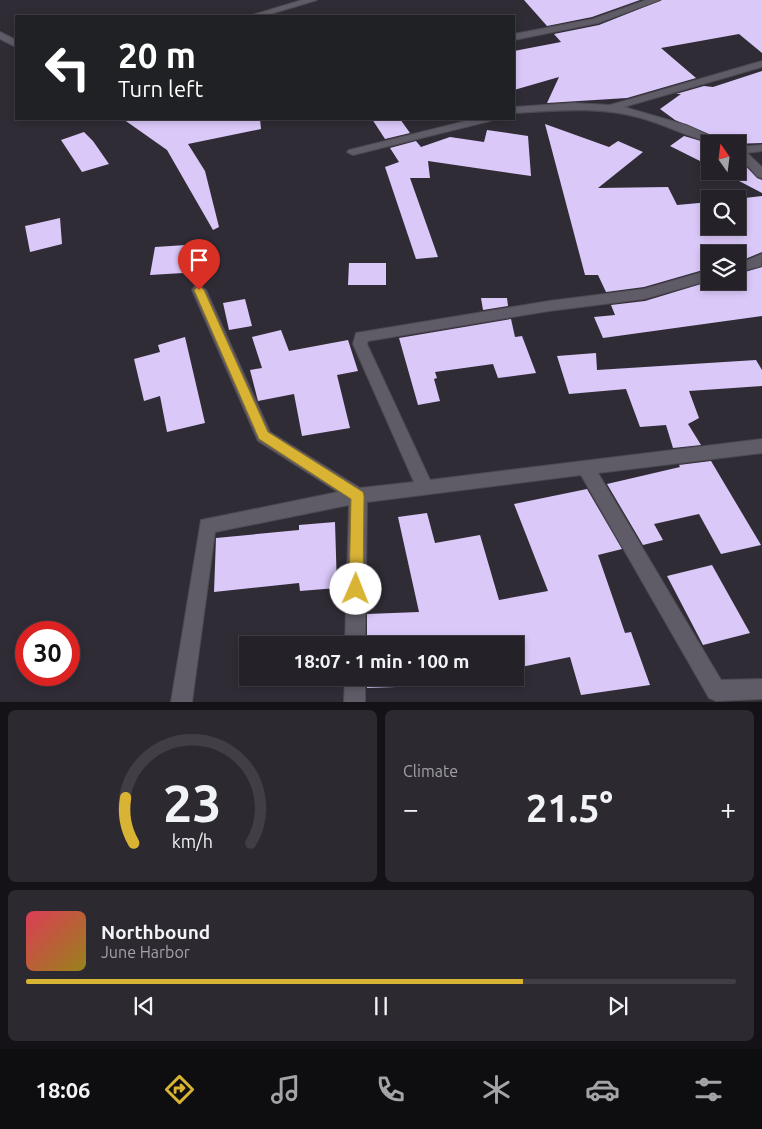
<!DOCTYPE html>
<meta charset="utf-8">
<style>
:root{--surface:#242128;--page:#2c2930;--text:#f1f3f6;--muted:#a3a3a8;--line:#413e45;--accent:#d9b334}
body{margin:0;font-family:Ubuntu,sans-serif;background:var(--page);color:var(--text);height:100vh;display:flex;flex-direction:column;font-size:19px;white-space:nowrap}
*{box-sizing:border-box;margin:0}
p{font-size:16px;color:var(--muted)}
.icon{flex:none;width:28px;height:28px;fill:none;stroke:currentColor;stroke-width:2;stroke-linecap:round;stroke-linejoin:round}
.map{position:relative;height:702px;overflow:hidden}
.side{display:flex;flex-direction:column;gap:8px;padding:8px;background:#141216;flex:1}
.side>*{flex:none}
.banner{position:absolute;left:15px;top:15px;width:500px;height:105px;border-radius:0px;box-shadow:0 2px 8px #0003,0 0 0 1px var(--line);background:#202124;color:#fff;overflow:hidden}
.needle{width:32px;rotate:346deg}
.tools{position:absolute;left:701px;top:135px;display:grid;gap:10px}
.tools a{display:grid;place-items:center;width:45px;height:45px;border-radius:0px;background:var(--surface);box-shadow:0 2px 8px #0003,0 0 0 1px var(--line);font-size:25px}
.speed{position:absolute;left:15px;top:621px;display:flex;gap:10px;font-size:25px;font-weight:700;text-align:center}
.speed>*{display:grid;place-content:center;width:65px;height:65px;border-radius:50%;background:var(--surface);box-shadow:0 2px 8px #0003,0 0 0 1px var(--line);line-height:1}
.speed .limit{border:8px solid #d22;background:#fff;color:#111}
.pin{position:absolute;display:grid;place-items:center;width:42px;height:42px;color:#fff;margin:-51px -21px;border-radius:50% 50% 50% 0;rotate:-45deg;box-shadow:0 0 5px #0007}
.pin .icon{rotate:45deg}
.me{position:absolute;width:55px;margin:-28px;rotate:1deg;stroke-linejoin:round;filter:drop-shadow(0 0 4px #0008)}
.turn{display:flex;align-items:center;gap:18px;height:105px;padding:0 20px;font-size:22px}
.turn .icon{width:65px;height:65px;stroke-width:2.5}
.turn b{display:block;font-size:35px;line-height:42px}
.big{font-size:38px;font-weight:700;line-height:1.1}
.side .tile{flex:1;display:flex;flex-direction:column;justify-content:center;gap:8px;min-width:0;padding:0 18px;border-radius:8px;background:var(--page)}
.side .dial{align-items:center;gap:0}
.dial svg{height:130px;overflow:visible;fill:none;stroke:var(--line);stroke-width:7;stroke-linecap:round;text-anchor:middle}
.dial text{fill:var(--text);stroke:none}
.song{display:flex;align-items:center;gap:15px}
.cover{width:60px;height:60px;border-radius:8px;background:linear-gradient(135deg,hsl(350 70% 55%),hsl(50 70% 35%))}
.played{height:5px;border-radius:2px;background:linear-gradient(90deg,var(--accent) 70%,var(--line) 70%)}
.keys{display:flex;justify-content:space-around;direction:ltr}
.heat{display:flex;justify-content:space-between;align-items:center;font-size:28px;direction:ltr}
.side .tiles{flex:1;display:grid;gap:8px;grid-template-columns:1fr 1fr}
.tile:last-child{grid-column:span 2}
.trip{position:absolute;left:239px;top:636px;width:285px;height:50px;border-radius:0px;background:var(--surface);box-shadow:0 2px 8px #0003,0 0 0 1px var(--line);font-weight:700;line-height:50px;text-align:center}
.tab-bar{display:flex;height:80px;justify-content:space-around;align-items:center;background:#0e0d10;color:var(--muted)}
.tab-bar .icon{width:35px;height:35px}
.tab-bar .selected{color:var(--accent)}
.tab-bar b{font-size:22px;color:var(--text)}
.map>svg:first-child{display:block}
.building{fill:#dac8f9}
.lines{fill:none;stroke-linecap:round;stroke-linejoin:round}
.street-casing{stroke:#4c4951;stroke-width:2}
.street{fill:#5f5b67;fill-rule:evenodd}
.route{fill:#d9b334;stroke:#8d7422}
</style>
<div class="map">
<svg width="762" height="702" viewBox="0 0 762 702">
<rect width="100%" height="100%" fill="#302c36"/>
<path class="building" d="M524 0H640L592 17 547 26Z
M662 0H762V53L739 34 661 48 696 78 627 98 547 103 559 77 514 90V51L561 42 554 34 599 25Z
M762 71V143L731 144 675 120 660 109 681 94H676L704 86 713 87Z
M123 119H260L261 129 188 144 205 171 219 227 213 230 167 150Z
M372 119H400L410 133 385 139Z
M545 124 609 147 618 141 643 152 598 188 668 187 677 205 710 202V226H738L736 199 762 196V252L738 262V254H710V268L644 287 606 292 598 275H585Z
M487 130 528 136 531 176 428 161 430 178H410L438 257 416 259 385 167 399 162 390 148 416 141 421 147 450 137 484 142Z
M84 132 93 141 109 164 82 172 61 140Z
M684 136 711 144 710 166 670 146Z
M738 158 757 178 762 180V193L720 171H738Z
M60 218 62 244 30 252 25 226Z
M186 245 183 273 150 275 155 247Z
M349 263H386V285H348Z
M762 267V316L603 338 594 317 615 315 611 305 645 301 711 281H738V274Z
M481 298H507L508 306 483 310Z
M245 299 252 326 229 330 223 303Z
M511 319 515 337 522 336 536 373 498 378 493 364 435 372 437 378 434 379 440 401 418 405 399 338Z
M281 330 289 351 348 340 358 371 337 375 350 428 302 436 294 394 258 401 250 370 262 368 252 337Z
M185 337 205 423 167 432 160 396 144 401 134 359 160 352 158 345Z
M596 353 597 370 756 360 762 370V386L689 391 699 418 688 424 701 445 673 448 666 425 640 427 626 389 569 394 557 356Z
M711 461 761 545 721 554 699 514 654 524 663 540 643 545 607 484 680 467 679 465Z
M587 489 622 549 598 555 625 633 631 632 650 685 581 695 570 657 521 667 515 645H367V614L419 612 398 517 427 513 435 543 480 535 499 600 548 591 514 504Z
M335 522 337 588 300 591 299 583 214 592 216 538 299 530V525Z
M712 565 750 633 703 645 667 576Z
M367 678H424L425 686 367 688Z"/>
<g class="lines">
<g class="street-casing">
<path id="street" d="M302 0H317L264 16H249Z
M646 0H660L598 23 514 40V34L593 19Z
M0 32 16 40V47L0 39Z
M762 61V67L624 107 686 125 729 144C698 144 667 124 637 117 596 106 555 111 514 113V107L574 103 610 105Z
M474 119H492L490 121 353 155 347 152 349 150Z
M762 145V151L747 153 762 167V178L758 177 738 156V147Z
M762 254 761 266 738 272V264Z
M710 270V280L644 299 549 311 368 341 367 344 430 480 762 439V453L598 473 721 680 762 679V699L716 701 709 698 581 475 367 502 365 645H345L349 505 215 532 192 702H171L201 520 338 492 258 441 192 290 194 287 199 285 206 290 270 432 360 488 414 482 353 344 356 333 549 301 644 289Z
M345 678H365V702H344Z"/>
</g>
<use href="#street" class="street"/>
</g>
<path class="route" d="M199 286 204 290 268 432 363 492 364 496 363 589 361 594 356 596 351 594 349 589 351 499 259 439 194 290Z"/>
</svg>
<div class="tools">
<a><svg class="needle" viewBox="-14 -14 28 28"><path d="M0-13l5 13h-10z" fill="#e53935"/><path d="M0 13l5-13h-10z" fill="#a3a3a8"/></svg></a>
<a><svg class="icon" aria-label="search" viewBox="0 0 24 24"><circle cx="10" cy="10" r="6"/><path d="M15 15l6 6"/></svg></a>
<a><svg class="icon" aria-label="layers" viewBox="0 0 24 24"><path d="M12 4l9 5-9 5-9-5zM3 14l9 5 9-5"/></svg></a>
</div>
<div class="speed"><div class="limit">30</div></div>
<div class="pin" style="left:199px;top:290px;background:#d93025"><svg class="icon" aria-label="arrive" viewBox="0 0 24 24"><path d="M6 21V4h12l-3 4 3 4H6"/></svg></div>
<svg class="me" style="left:356px;top:589px" viewBox="-20 -20 40 40"><circle r="19" fill="#fff"/><path d="M0-13L10 11 0 6-10 11z" fill="#d9b334"/></svg>
<div class="trip">18:07 · 1 min · 100 m</div>
<div class="banner">
<div class="turn"><svg class="icon" aria-label="left" viewBox="0 0 24 24"><path d="M17 20v-9H6M10 6l-5 5 5 5"/></svg><div><b>20 m</b>Turn left</div></div>
</div>
</div>
<section class="side">
<div class="tiles">
<div class="tile dial"><svg viewBox="0 0 100 80">
<path d="M14 69A42 42 0 1 1 86 69"/>
<path d="M14 69A42 42 0 0 1 9 41" stroke="#d9b334"/>
<text x="50" y="56" font-size="32" font-weight="700">23</text>
<text x="50" y="72" font-size="11">km/h</text>
</svg></div>
<div class="tile"><p>Climate</p>
<div class="heat"><a>−</a><b class="big">21.5°</b><a>+</a></div>
</div>
<div class="tile">
<div class="song"><i class="cover"></i><div><b>Northbound</b><p>June Harbor</p></div></div>
<div class="played"></div>
<div class="keys"><svg class="icon" aria-label="previous" viewBox="0 0 24 24"><path d="M18 5L8 12l10 7zM5 5v14"/></svg><svg class="icon" aria-label="pause" viewBox="0 0 24 24"><path d="M8 5v14M16 5v14"/></svg><svg class="icon" aria-label="next" viewBox="0 0 24 24"><path d="M6 5l10 7-10 7zM19 5v14"/></svg></div>
</div>
</div>
</section>
<nav class="tab-bar">
<b>18:06</b>
<svg class="icon selected" aria-label="directions" viewBox="0 0 24 24"><path d="M12 3l9 9-9 9-9-9zM9 14v-3h6M13 9l2 2-2 2"/></svg>
<svg class="icon" aria-label="music" viewBox="0 0 24 24"><path d="M9 18V5l10-2v13"/><circle cx="6" cy="18" r="3"/><circle cx="16" cy="16" r="3"/></svg>
<svg class="icon" aria-label="phone" viewBox="0 0 24 24"><path d="M5 4h4l2 5-3 2q2 4 5 5l2-3 5 2v4C11 20 4 13 5 4z"/></svg>
<svg class="icon" aria-label="climate" viewBox="0 0 24 24"><path d="M12 3v18M4 7l16 10M4 17L20 7"/></svg>
<svg class="icon" aria-label="car" viewBox="0 0 24 24"><path d="M5 17H2v-5l4-1 3-4h7l3 4 3 1v5h-3M9 17h6M6 11h13"/><circle cx="7" cy="17" r="2"/><circle cx="17" cy="17" r="2"/></svg>
<svg class="icon" aria-label="filters" viewBox="0 0 24 24"><path d="M4 7h16M4 17h16"/><circle cx="9" cy="7" r="2"/><circle cx="15" cy="17" r="2"/></svg>
</nav>
